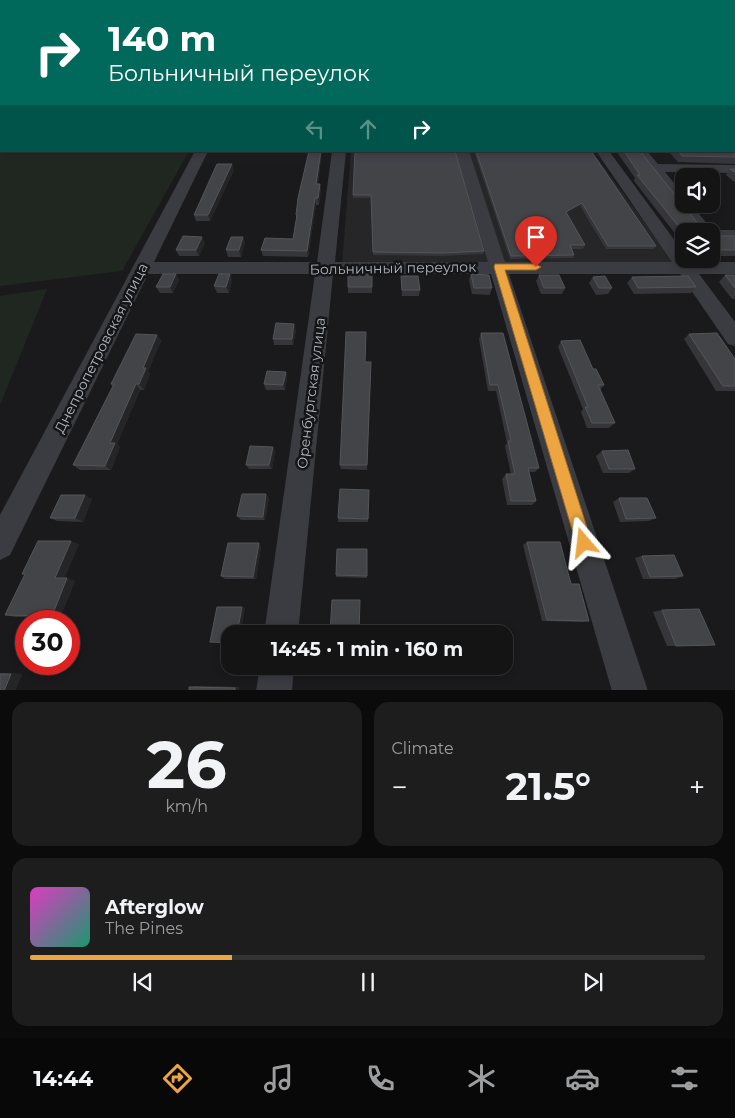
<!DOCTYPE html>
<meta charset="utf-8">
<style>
:root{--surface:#141415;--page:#1d1d1e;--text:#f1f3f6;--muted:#9d9ea0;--line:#333334;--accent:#eda541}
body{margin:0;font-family:Montserrat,sans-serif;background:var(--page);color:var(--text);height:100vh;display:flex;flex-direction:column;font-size:19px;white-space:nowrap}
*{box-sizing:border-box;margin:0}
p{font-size:16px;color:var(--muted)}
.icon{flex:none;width:28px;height:28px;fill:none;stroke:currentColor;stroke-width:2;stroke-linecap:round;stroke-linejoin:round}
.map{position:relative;height:690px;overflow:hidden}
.sheet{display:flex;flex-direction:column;gap:12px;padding:12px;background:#0b0b0c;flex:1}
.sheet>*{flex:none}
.hud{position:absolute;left:0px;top:0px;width:735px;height:152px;box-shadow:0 2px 8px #0003,0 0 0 1px var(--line);background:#00695c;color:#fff;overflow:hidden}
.buttons{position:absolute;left:675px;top:168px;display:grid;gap:10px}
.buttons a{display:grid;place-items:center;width:45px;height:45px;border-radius:10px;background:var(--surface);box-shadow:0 2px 8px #0003,0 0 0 1px var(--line);font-size:25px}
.speed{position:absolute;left:15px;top:610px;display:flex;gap:10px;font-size:25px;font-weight:700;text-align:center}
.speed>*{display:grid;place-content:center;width:65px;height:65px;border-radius:50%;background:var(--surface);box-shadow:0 2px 8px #0003,0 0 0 1px var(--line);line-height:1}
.speed .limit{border:8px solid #d22;background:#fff;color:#111}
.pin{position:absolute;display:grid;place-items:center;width:42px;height:42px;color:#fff;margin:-51px -21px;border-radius:50% 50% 50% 0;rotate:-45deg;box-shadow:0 0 5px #0007}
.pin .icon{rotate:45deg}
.me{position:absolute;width:55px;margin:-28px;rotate:343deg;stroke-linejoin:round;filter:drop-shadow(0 0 4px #0008)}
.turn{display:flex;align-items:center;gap:18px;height:105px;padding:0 25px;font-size:22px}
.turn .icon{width:65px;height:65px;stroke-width:2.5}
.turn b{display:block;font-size:35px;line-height:42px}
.lanes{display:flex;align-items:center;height:48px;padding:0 25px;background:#0003;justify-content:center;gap:25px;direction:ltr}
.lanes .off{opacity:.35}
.big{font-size:38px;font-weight:700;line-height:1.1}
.sheet .tile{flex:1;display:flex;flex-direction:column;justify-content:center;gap:8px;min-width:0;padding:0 18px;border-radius:15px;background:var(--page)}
.sheet .dial{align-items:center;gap:0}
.dial b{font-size:65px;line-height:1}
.song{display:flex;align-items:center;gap:15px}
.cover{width:60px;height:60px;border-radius:8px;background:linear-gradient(135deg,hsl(310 70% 55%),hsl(160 70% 35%))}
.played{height:5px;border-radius:2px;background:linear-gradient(90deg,var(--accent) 30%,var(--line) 30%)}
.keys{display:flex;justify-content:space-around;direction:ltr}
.heat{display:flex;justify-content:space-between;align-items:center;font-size:28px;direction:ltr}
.sheet .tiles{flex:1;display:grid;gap:12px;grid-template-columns:1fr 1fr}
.tile:last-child{grid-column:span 2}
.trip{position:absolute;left:221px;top:625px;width:292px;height:50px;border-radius:15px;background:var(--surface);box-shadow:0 2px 8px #0003,0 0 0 1px var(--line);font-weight:700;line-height:50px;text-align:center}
.dock{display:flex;height:80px;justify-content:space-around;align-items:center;background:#080808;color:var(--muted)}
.dock .icon{width:35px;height:35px}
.dock .selected{color:var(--accent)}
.dock b{font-size:22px;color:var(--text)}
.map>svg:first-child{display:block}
.built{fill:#262629}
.green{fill:#202720}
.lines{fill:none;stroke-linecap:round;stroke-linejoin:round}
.minor{fill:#3b3c41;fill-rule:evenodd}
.wall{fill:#36363a}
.shaded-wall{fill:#252528}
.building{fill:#434448;stroke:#53555a}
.route{fill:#eda541;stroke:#9a6b2a}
.labels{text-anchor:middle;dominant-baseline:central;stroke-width:5;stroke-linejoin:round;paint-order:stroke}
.street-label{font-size:14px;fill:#adb2bb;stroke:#151517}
</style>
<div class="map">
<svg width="735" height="691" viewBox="0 0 735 691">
<rect width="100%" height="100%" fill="#1a1a1c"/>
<path class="built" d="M351 151H592L674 262 342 265Z"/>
<path class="green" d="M0 126 1 151H189L122 271 0 286Z
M47 289 0 405V296Z"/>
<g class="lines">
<path class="minor" d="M195 151H208L154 262H317L332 151H346L335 262H488L455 151H469L505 262H672L596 151H609L684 253V259H688L691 262H735V274H699L735 322V346L728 344 680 274H509L648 691H612L491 274H333L298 634H264L315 274H148L10 555 0 560V515Z
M634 151H647L658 164 735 165V173L665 172 684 195V204H691L712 230H735V240H711V231H697Z
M260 666H294L292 691H256Z"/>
</g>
<path class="wall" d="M735 69V164L678 162 668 151H734Z
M321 151V157L318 184H320L321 190 319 205H316L308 257 263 256 261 250 293 239 296 220V215Z
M355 151 484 251 483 254 442 256 373 255 371 198H353Z
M474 151H591L656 246 654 249H606L580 206 567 214 585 245 583 249H571L574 255 573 258 510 259Z
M616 151H640L684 231V245L634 181 635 178Z
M730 169H735V182H734L726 175Z
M234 170 210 221H196L194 215Z
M711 232 715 236H735V256H711Z
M243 237 245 243 241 257H228L226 250Z
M205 243 199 256H179L176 250Z
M176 274 179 280 173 293H160L156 287Z
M230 274 232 280 229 293H217L214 286Z
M471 274 492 288 490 295 472 294 469 280Z
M372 275V293H348V287Z
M539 275 565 288 562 294H541L536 281Z
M725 275H735V299H732L719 282Z
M401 276 420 290 419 296H402Z
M593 277 612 288 608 294 596 295 589 283Z
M632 277 696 287 691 293 634 294 627 283Z
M296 330 293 345H274L273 339Z
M481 333 539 468 535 472H529L536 501 532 505H507L502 479 506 474H511L505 446 507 443 496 391H488L479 339Z
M689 334 735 359V391H716L684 339Z
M157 335 161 341 148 371 150 374 144 390H140L117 444 120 447 111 470H80L73 465 113 387 111 384Z
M561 341 593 369 604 385 600 390 615 423 609 428H587L581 412 583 409 558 347Z
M365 362H371L367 470 341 469 340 465Z
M286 372 287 377 285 390H266L264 384Z
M275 451 272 469H249L246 465Z
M602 451 635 469 629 473H603L596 456Z
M369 490 368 522H338V518Z
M269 498 265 520H241L237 516Z
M619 498 656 518 649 521 620 522 613 502Z
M92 499 83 522 57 521 50 518Z
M527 542 571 584 589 621 583 622 542 621 523 545Z
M79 544 64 578 75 581 60 617H15L5 615 25 575 22 574Z
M261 546 256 579H225L221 576Z
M367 549V578L336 577V575Z
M642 556 683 576 675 579H643L635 558Z
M662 610 715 645 667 646 653 612Z
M0 673 22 674 15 691H0Z
M195 686 239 687V691H189V687Z"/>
<path class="shaded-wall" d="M321 151V157L317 190 316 184Z
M232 164 234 170 210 221 208 215Z
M320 184 321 190 319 205 318 198Z
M315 198 316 205 308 257 307 251Z
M582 203 580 206 565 215 566 212Z
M202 237 205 243 199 256 196 250Z
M243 237 245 243 241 257 239 250Z
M176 274 179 280 173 293 170 287Z
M230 274 232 280 229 293 226 287Z
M294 324 296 330 293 345 292 339Z
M157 335 161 341 148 371 150 374 144 390 139 384 143 368Z
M286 372 287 377 285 390 283 385Z
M136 384 140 390 117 444 120 447 111 470 105 466 110 443Z
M273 447 275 451 272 469 269 465Z
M266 494 269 498 265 520 263 517Z
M85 495 92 499 83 522 75 518Z
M71 541 79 544 64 580 55 578Z
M259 543 261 546 256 579 253 577Z
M67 578 75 581 60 617 52 616Z
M242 607 245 608 241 634H237Z
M11 674H22L15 691H4Z
M239 687V691H235V688Z"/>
<path class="building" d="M734 69H735V132H734Z
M734 136 735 137V157L682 156 678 151H734Z
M309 151H321L316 184H320L318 198H315L307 251 261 250 265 238 293 239 297 215H296L298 198Z
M355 151H455L484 251 442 253 373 252 371 195H353Z
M476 151H591L656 246H608L582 203 566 212 585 245H570L574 255 511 256Z
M624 151H640L700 226 706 227 711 231H684V233L637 175H640Z
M217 164H232L208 215H194Z
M730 169H735V173Z
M711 232 715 236H735V250H711Z
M183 236 202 237 196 250H176Z
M231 237H243L239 250H226Z
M163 274H176L170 287H156Z
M219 274H230L226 287 214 286Z
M348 274 372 275V287H348Z
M471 274 489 275 492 288H474Z
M539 275H559L565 288H544Z
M725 275H735V288Z
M401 276H418L420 290H402Z
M605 276 612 288H599L593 277Z
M688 276 696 287 638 288 632 277Z
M276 323 294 324 292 339H273Z
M346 332H366L365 362H371L367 465H340Z
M481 333H503L539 468H528L536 501H511L506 474H515L508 441H511L498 385H490Z
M717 333 735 359V386H723L689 334Z
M136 334 157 335 143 368H146L139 384H136L110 443H115L105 466 73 465 114 384H111Z
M580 340 593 369H596L604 385H598L615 423H592L585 407H588L561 341Z
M267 371 286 372 283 385 264 384Z
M250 446 273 447 269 465H246Z
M628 450 635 469H609L602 451Z
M340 489 369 490 368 519 338 518Z
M242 494H266L263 517 237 516Z
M61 495H85L75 518H50Z
M619 498H647L656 518 626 519Z
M38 541H71L55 578H67L52 616 5 615 25 574H22Z
M527 542H560L571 584H579L589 621 547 620Z
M228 543H259L253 577 221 576Z
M337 549H367V576L336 575Z
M674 555 683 576 650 577 642 556Z
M332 600H360L359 634H330Z
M217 607H242L237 634H230V643L210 642Z
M699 609 715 645 676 646 662 610Z
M0 674H11L4 691H0Z
M189 687 235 688V691H189Z"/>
<linearGradient id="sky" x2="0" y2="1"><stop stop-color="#0e0e0f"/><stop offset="0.42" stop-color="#383e4b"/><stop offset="1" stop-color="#383e4b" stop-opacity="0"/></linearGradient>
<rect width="735" height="166" fill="url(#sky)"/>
<path class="route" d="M495 264H536L541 267 536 270H505L592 543 590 549 584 551 579 549 576 543 494 267Z"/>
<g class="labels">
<g class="street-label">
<text transform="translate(393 268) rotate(-1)">Больничный переулок</text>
<text transform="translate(101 348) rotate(-63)">Днепропетровская улица</text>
<text transform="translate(311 393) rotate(-83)">Оренбургская улица</text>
</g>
</g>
</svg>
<div class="buttons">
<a><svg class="icon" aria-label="sound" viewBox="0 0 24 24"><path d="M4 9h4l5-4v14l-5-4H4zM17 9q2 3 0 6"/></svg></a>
<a><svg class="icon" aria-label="layers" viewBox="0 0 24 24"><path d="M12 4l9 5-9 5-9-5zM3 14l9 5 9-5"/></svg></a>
</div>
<div class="speed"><div class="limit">30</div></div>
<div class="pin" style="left:536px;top:267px;background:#d93025"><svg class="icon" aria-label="arrive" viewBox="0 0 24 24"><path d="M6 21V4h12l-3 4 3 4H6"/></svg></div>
<svg class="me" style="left:584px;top:543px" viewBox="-20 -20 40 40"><path d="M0-17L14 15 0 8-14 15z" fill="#eda541" stroke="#fff" stroke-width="4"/></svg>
<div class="trip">14:45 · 1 min · 160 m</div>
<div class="hud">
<div class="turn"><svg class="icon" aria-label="right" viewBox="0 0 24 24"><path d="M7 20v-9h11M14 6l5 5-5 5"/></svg><div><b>140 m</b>Больничный переулок</div></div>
<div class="lanes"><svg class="icon off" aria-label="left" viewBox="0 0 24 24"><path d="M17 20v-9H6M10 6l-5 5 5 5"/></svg><svg class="icon off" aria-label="ahead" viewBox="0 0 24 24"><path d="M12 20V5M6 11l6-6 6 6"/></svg><svg class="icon" aria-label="right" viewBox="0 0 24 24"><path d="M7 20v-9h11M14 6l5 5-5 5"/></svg></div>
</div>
</div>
<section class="sheet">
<div class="tiles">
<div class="tile dial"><b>26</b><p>km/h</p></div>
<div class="tile"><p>Climate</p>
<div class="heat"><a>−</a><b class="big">21.5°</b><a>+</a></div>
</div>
<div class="tile">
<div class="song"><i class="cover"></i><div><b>Afterglow</b><p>The Pines</p></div></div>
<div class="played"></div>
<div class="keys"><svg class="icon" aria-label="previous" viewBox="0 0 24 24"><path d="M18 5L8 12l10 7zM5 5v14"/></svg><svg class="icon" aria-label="pause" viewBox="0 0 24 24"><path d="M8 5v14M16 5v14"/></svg><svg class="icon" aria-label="next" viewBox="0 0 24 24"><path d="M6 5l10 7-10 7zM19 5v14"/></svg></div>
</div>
</div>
</section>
<nav class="dock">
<b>14:44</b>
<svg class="icon selected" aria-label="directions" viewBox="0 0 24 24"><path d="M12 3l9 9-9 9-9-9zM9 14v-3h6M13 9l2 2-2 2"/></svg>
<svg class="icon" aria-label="music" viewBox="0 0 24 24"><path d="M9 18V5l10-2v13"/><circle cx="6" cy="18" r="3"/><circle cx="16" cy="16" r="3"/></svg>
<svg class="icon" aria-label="phone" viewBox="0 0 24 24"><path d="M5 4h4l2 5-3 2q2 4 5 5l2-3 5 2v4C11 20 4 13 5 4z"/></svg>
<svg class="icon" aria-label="climate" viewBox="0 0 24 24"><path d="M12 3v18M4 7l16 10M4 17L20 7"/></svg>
<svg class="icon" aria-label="car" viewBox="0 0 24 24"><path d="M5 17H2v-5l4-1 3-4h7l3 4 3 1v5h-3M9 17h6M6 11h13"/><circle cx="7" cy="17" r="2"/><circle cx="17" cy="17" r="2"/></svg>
<svg class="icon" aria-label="filters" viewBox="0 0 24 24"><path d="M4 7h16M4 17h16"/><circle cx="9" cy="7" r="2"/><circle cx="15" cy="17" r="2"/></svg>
</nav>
